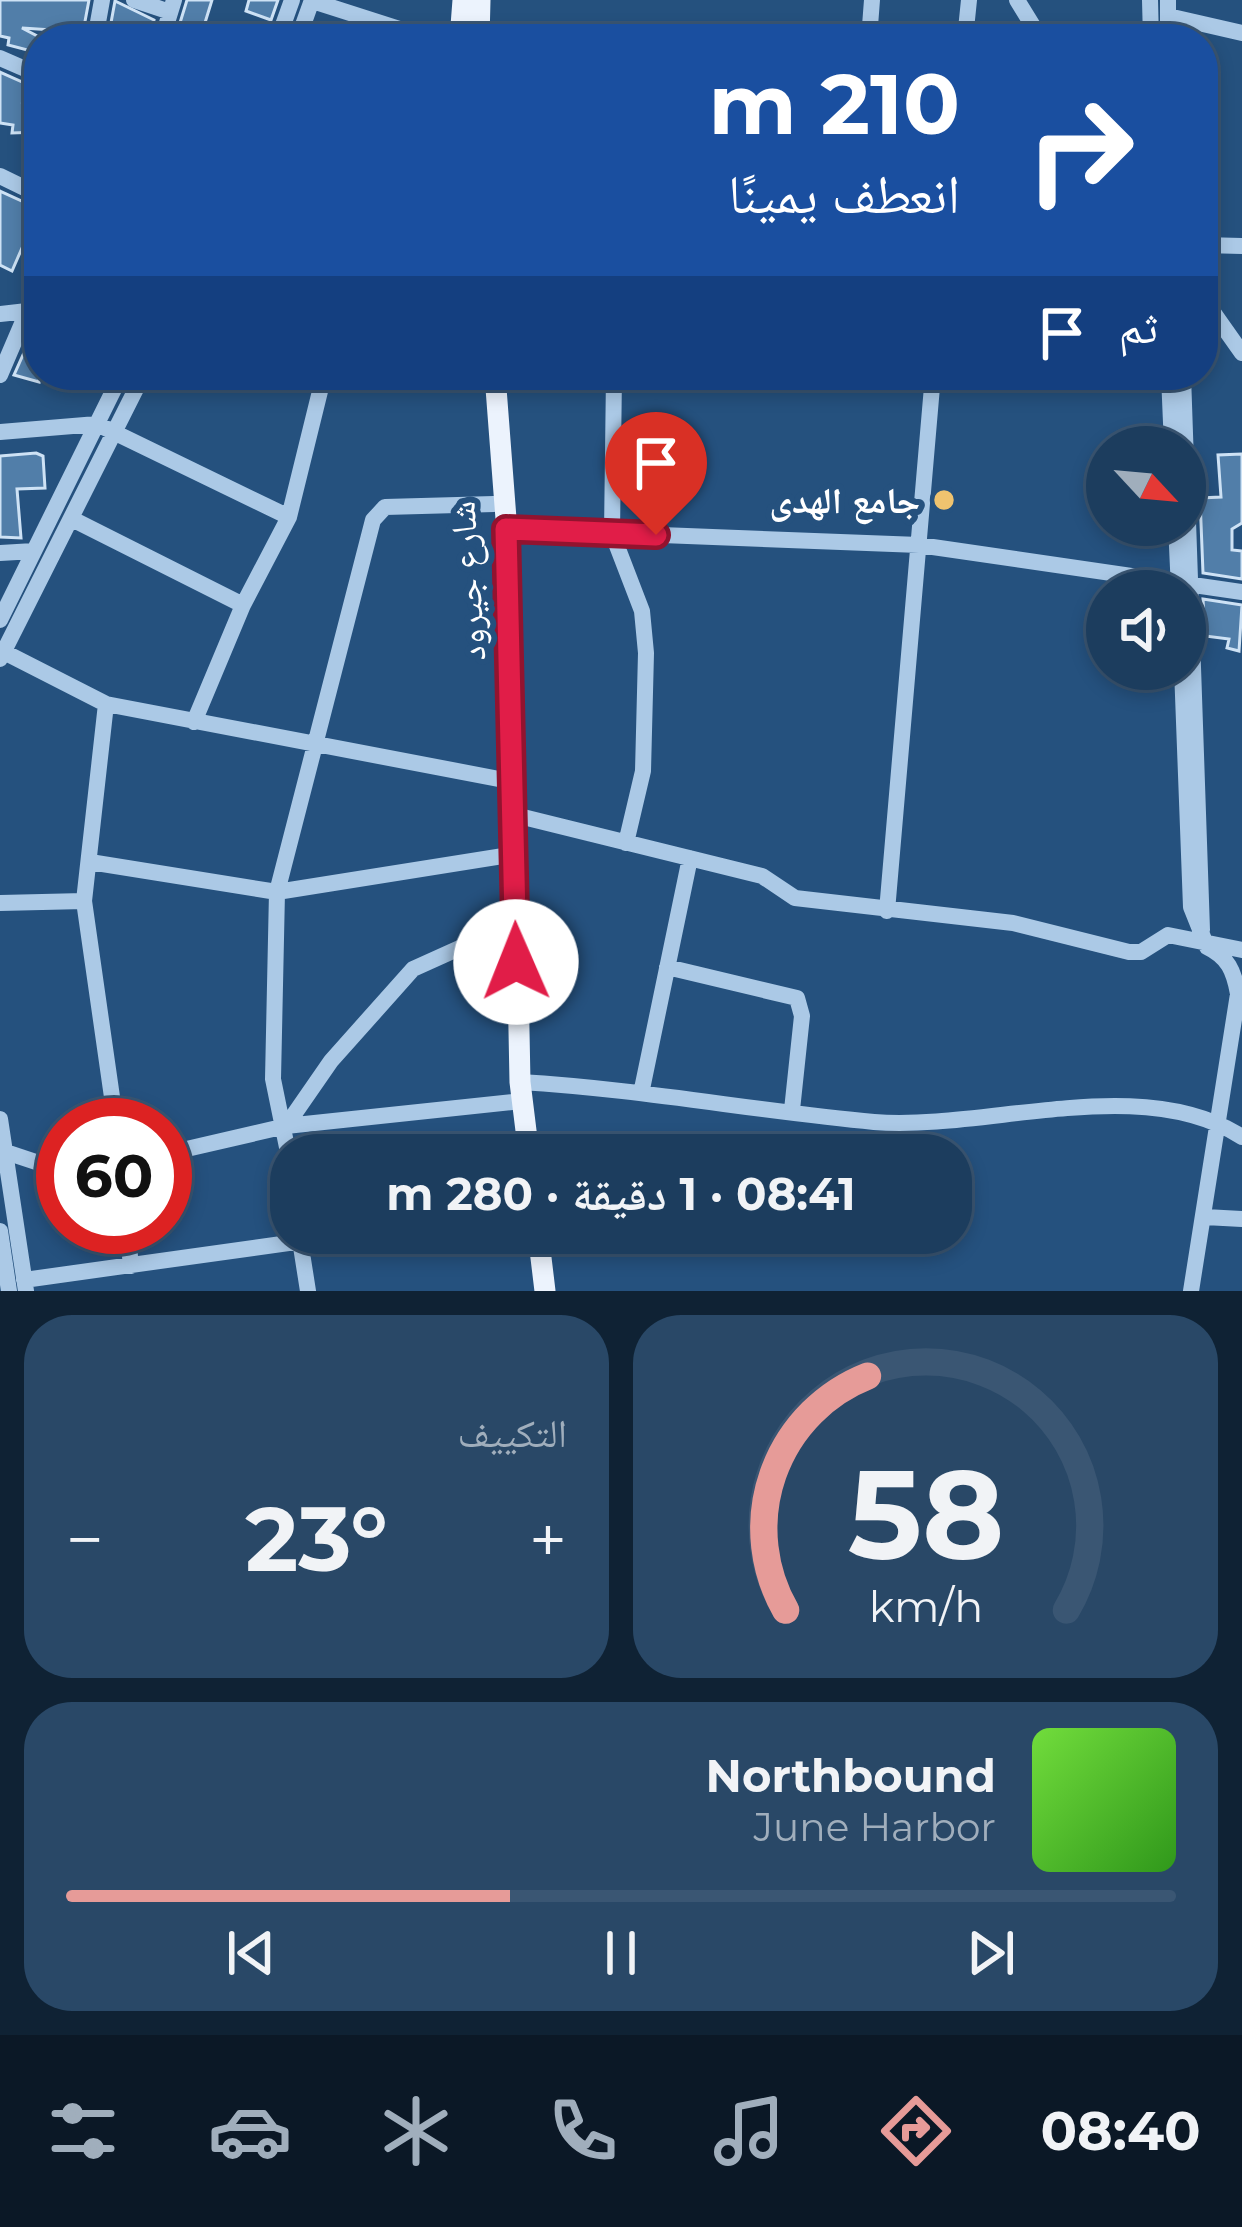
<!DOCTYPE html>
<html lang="ar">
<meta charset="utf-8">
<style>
:root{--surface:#1c3d5e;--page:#294867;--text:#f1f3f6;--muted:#a0aebc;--line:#3a5673;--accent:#e69b98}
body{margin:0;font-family:Montserrat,"Noto Naskh Arabic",sans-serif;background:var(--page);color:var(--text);direction:rtl;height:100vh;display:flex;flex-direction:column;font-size:45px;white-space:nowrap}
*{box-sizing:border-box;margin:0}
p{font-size:39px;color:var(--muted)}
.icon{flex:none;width:66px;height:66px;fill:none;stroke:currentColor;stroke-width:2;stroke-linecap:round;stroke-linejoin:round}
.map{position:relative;height:1291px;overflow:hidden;direction:ltr}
.sheet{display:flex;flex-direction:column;gap:24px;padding:24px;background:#0f2234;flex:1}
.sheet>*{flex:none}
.banner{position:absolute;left:24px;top:24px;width:1194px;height:366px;border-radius:48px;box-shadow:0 6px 18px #0003,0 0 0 3px var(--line);direction:rtl;background:#1a4fa0;color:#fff;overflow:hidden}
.needle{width:78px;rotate:116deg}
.controls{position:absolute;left:1086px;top:426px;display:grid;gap:24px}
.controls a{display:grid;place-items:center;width:120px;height:120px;border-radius:50%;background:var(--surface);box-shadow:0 6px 18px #0003,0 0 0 3px var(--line);font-size:60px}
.speed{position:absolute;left:36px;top:1098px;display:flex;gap:24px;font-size:60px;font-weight:700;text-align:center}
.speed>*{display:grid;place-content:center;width:156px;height:156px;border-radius:50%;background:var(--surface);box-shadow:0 6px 18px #0003,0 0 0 3px var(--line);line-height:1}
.speed .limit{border:18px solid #d22;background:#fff;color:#111}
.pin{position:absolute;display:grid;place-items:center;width:102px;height:102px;color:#fff;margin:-123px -51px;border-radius:50% 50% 50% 0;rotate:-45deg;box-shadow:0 0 12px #0007}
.pin .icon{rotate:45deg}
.me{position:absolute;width:132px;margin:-66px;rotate:359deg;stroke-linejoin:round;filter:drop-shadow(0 0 9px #0008)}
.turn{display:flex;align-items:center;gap:42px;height:252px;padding:0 60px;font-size:54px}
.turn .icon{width:156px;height:156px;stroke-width:2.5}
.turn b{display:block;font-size:84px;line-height:102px}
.then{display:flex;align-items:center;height:114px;padding:0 60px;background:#0003;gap:24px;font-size:45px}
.big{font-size:90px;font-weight:700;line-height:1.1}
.sheet .widget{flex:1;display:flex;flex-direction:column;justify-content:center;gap:18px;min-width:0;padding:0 42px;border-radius:48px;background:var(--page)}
.sheet .dial{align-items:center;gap:0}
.dial svg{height:312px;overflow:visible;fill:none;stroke:var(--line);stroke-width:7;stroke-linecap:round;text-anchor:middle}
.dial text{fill:var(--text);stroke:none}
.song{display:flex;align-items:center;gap:36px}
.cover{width:144px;height:144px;border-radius:18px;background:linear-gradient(135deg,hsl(100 70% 55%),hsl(110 70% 35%))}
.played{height:12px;border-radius:6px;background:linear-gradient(90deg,var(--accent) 40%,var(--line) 40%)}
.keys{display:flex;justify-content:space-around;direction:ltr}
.heat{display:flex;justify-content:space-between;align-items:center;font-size:66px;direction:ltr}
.sheet .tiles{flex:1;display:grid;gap:24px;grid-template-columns:1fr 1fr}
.widget:last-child{grid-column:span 2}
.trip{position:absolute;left:270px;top:1134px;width:702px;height:120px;border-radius:48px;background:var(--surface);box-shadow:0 6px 18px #0003,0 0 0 3px var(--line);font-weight:700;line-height:120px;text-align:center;direction:rtl}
.dock{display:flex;height:192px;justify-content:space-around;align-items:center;background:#0b1826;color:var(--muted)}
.dock .icon{width:84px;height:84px}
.dock .selected{color:var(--accent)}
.dock b{font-size:54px;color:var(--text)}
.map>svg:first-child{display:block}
.building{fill:#517ea9;stroke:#cee2f5;stroke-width:3}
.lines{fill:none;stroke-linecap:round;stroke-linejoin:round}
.minor{stroke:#abc9e6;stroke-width:16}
.major{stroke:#ecf3fd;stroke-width:21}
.route-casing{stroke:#92132f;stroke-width:30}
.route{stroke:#e11d48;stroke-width:21}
.poi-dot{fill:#efc36f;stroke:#25517e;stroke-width:4.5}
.labels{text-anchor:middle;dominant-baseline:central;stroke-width:12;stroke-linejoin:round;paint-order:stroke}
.poi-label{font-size:36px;font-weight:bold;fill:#fff;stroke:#25517e;text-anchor:end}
.street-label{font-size:36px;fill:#fff;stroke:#25517e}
</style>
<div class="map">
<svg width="1242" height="1291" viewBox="0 0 1242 1291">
<rect width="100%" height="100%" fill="#25517e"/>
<path class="building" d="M0 0H89L83 32 22 28 39 37V53L8 45 9 38 0 36Z
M187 0H212L200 39H175Z
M249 0H278L271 20 246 11Z
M115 1 154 20 150 39H108Z
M0 72 31 86 23 102 39 103V132L12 133 13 125 0 123Z
M0 191 39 209 12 271 0 265Z
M39 319V382L14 375Z
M36 453 43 456 45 488 17 489 21 538 0 537V456Z
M1242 454V523L1232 529V550L1242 551V579L1203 573 1200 498 1221 497 1218 455Z
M1203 599 1242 605 1239 651 1227 648 1229 639 1205 636Z"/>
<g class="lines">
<path class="minor" d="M134 0 170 12
M1017 0 1041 39
M1150 0 1151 39
M1168 0V39
M312 1 431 39
M1168 16 1242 33
M95 39 102 0
M162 39 174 0
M278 39 292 0
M298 39 312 0
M869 39 872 0
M965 39 969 0
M0 58 39 75
M0 176 39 195
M1203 245 1242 246
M1203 298 1242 353
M0 314 27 311
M0 375 39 284
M614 375 612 533 642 611 646 653 643 771 626 843
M1169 375 1172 447
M1183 375 1202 930
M0 432 97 424 289 517
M72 519 243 605
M1176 525 1179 590
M506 529 919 545 1242 592
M0 553 34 551
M0 620 121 375
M0 650 106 704 515 782
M0 659 143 375
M1182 669 1191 907 1207 947C1228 957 1234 971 1238 994L1191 1291
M106 704 84 901 116 1125
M194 722 243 605 289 517 324 375
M515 815 762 876 795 898 1013 923 1129 952H1141L1168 935 1242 950
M90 862 277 892 515 854
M0 903 84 901
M887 911 933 375
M667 967 797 998 802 1016 792 1110
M520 1082C640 1089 755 1111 874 1122 987 1131 1141 1072 1242 1137
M642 1089 690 858
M0 1119 26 1291
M286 1126 331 1061 413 969 515 923
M0 1150 63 1171
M165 1154 286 1126 522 1101
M291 1167 273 1079 277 892 373 520 385 507 494 504
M1205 1217 1242 1219
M127 1227 131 1266
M0 1231 9 1291
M299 1234 308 1291
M24 1280 360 1233"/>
<path class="major" d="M460 39 463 0
M479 39 480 0
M495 375 510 571 520 1082 529 1155
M538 1233 545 1291"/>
</g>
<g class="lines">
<g class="route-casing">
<path id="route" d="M516 962 506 529 656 535"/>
</g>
<use href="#route" class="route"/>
</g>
<circle class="poi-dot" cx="944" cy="500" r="12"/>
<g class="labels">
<g class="poi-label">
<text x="920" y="500">جامع الهدى</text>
</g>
<g class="street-label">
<text transform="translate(467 581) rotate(-94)">شارع جيرود</text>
</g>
</g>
</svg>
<div class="controls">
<a><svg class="needle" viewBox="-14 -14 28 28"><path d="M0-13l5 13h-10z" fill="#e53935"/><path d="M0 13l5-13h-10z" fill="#a0aebc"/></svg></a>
<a><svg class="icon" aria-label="sound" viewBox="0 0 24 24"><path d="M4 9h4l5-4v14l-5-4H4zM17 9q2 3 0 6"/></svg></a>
</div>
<div class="speed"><div class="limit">60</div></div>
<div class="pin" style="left:656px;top:535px;background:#d93025"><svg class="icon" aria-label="arrive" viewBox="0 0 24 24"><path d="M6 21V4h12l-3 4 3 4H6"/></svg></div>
<svg class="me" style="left:516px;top:962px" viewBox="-20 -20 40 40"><circle r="19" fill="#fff"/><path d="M0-13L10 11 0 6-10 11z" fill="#e11d48"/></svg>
<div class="trip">08:41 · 1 دقيقة · 280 m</div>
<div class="banner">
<div class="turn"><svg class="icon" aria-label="right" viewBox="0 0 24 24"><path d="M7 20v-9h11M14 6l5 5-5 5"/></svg><div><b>210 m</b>انعطف يمينًا</div></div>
<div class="then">ثم<svg class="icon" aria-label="arrive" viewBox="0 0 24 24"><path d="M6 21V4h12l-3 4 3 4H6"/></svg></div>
</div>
</div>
<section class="sheet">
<div class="tiles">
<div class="widget dial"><svg viewBox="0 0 100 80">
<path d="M14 69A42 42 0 1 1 86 69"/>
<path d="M14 69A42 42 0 0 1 35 9" stroke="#e69b98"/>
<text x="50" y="56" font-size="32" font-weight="700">58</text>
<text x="50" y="72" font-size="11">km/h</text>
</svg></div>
<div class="widget"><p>التكييف</p>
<div class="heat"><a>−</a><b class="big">23°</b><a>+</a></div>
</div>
<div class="widget">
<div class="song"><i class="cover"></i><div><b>Northbound</b><p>June Harbor</p></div></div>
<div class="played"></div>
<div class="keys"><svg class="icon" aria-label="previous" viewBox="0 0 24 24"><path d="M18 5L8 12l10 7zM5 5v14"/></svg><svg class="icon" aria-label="pause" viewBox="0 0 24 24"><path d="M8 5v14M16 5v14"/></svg><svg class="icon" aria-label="next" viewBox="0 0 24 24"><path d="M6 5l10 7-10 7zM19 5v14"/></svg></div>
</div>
</div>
</section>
<nav class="dock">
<b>08:40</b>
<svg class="icon selected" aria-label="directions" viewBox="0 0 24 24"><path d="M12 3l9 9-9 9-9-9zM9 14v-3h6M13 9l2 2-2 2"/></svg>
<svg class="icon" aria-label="music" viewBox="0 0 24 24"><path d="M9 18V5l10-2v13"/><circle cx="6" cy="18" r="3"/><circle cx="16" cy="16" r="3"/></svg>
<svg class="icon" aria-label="phone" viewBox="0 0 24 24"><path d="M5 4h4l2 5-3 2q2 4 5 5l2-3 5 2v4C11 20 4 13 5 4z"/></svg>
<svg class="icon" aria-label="climate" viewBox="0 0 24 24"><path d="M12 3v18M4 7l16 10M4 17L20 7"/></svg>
<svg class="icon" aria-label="car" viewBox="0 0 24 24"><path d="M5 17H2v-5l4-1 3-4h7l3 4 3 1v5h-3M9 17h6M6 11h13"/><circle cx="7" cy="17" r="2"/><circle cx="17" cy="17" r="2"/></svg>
<svg class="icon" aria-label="filters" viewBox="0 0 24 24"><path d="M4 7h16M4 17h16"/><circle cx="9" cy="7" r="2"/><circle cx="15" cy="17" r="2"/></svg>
</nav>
